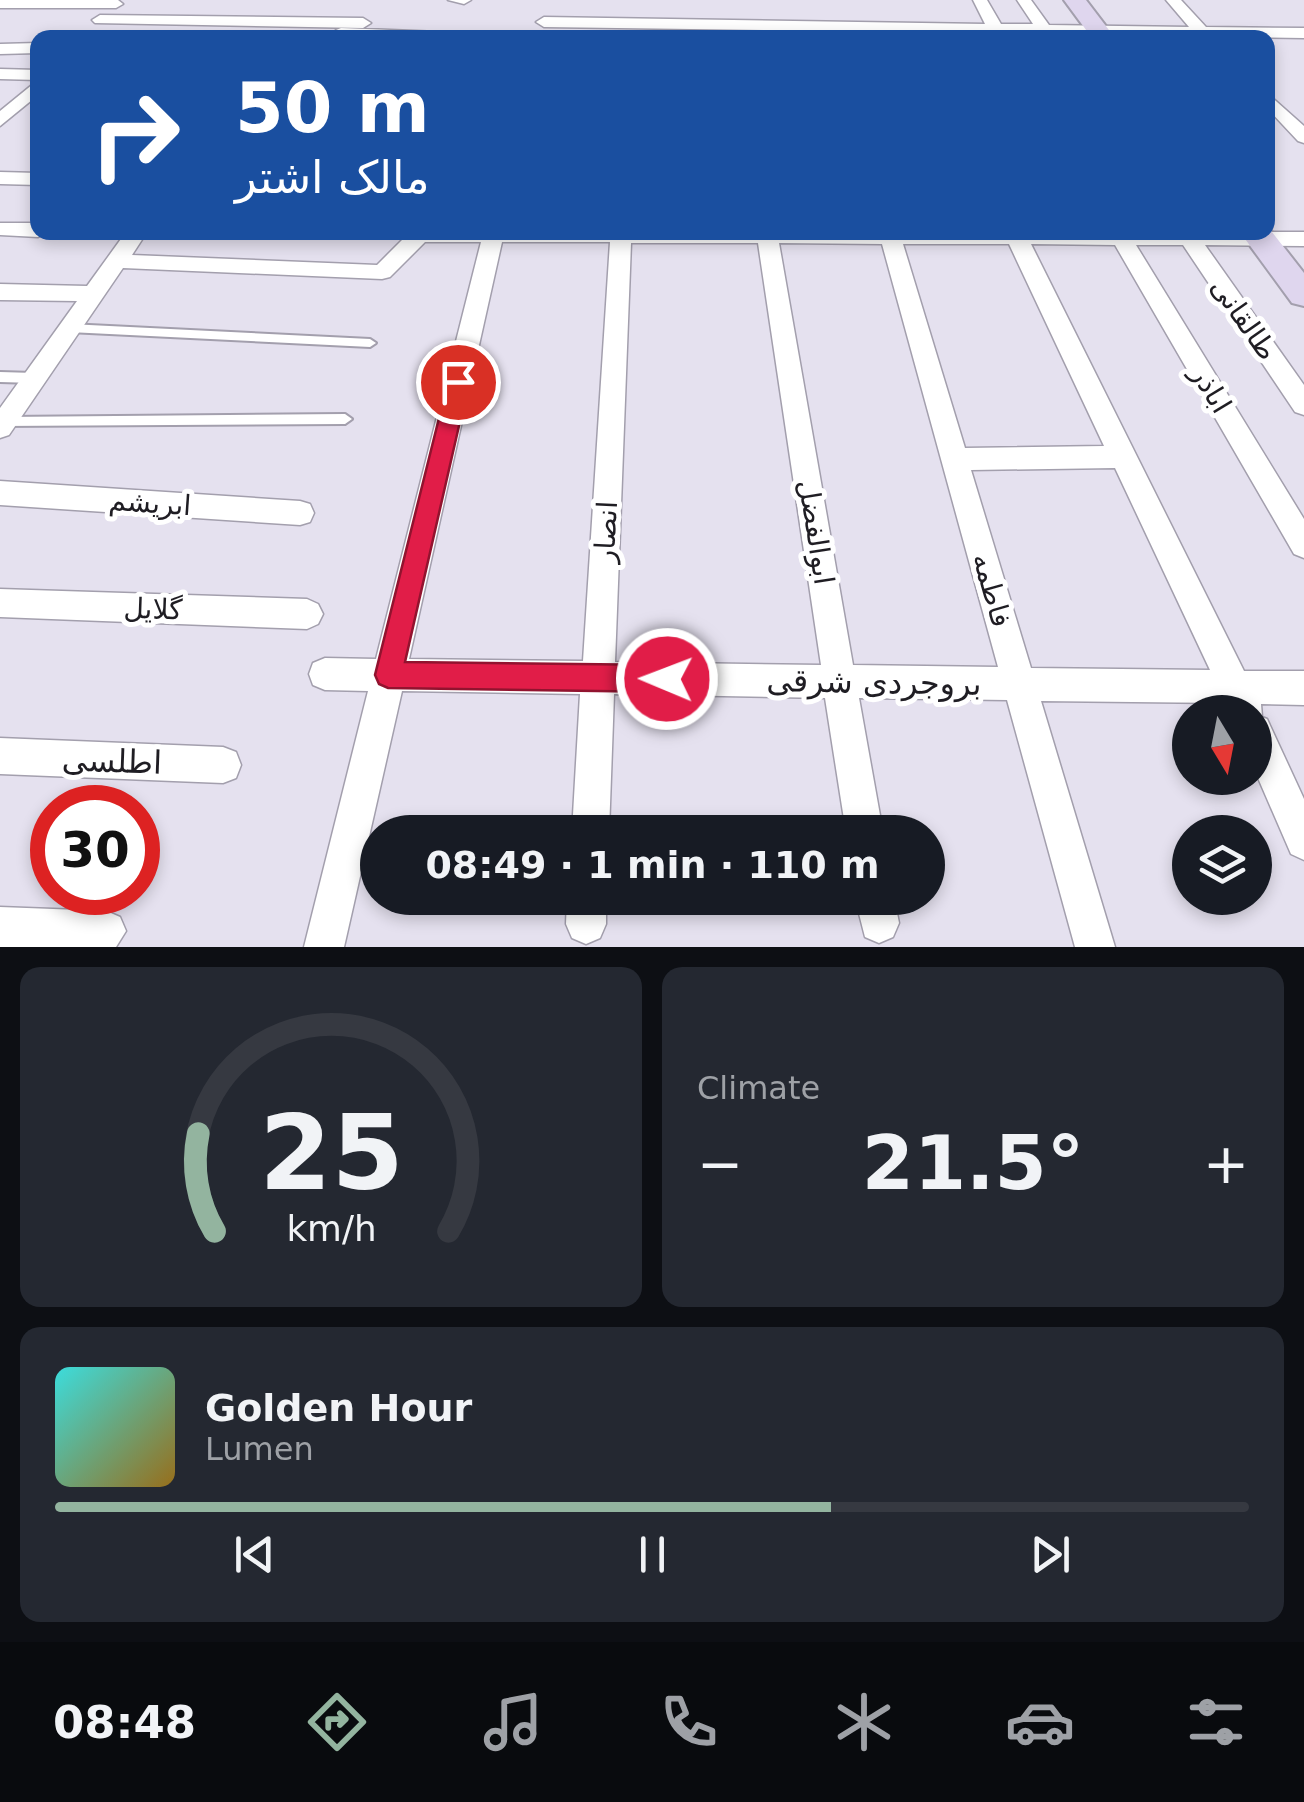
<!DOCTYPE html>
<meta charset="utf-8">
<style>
:root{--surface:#171b24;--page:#242831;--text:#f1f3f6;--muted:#9ea1a6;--line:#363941;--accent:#93b49f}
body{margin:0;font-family:"DejaVu Sans","Noto Naskh Arabic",sans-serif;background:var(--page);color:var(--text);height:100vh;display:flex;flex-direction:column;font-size:38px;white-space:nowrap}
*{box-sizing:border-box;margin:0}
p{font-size:32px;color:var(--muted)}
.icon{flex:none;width:55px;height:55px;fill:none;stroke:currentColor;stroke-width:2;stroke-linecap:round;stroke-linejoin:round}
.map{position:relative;height:947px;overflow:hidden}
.sheet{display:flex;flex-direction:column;gap:20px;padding:20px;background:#0d0f14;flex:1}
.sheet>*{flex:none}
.top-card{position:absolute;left:30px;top:30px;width:1245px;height:210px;border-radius:20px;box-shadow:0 5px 15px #0003;background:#1a4fa0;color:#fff;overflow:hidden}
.needle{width:65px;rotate:170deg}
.controls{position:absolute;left:1172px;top:695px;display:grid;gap:20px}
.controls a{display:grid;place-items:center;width:100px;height:100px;border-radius:50%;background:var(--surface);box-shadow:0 5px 15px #0003;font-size:50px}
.speed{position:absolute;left:30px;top:785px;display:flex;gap:20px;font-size:50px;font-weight:700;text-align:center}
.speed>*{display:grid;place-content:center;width:130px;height:130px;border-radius:50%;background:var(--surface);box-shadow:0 5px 15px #0003;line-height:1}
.speed .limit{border:15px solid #d22;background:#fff;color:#111}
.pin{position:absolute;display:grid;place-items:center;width:85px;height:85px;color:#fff;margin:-42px;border:5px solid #fff;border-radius:50%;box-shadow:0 2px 10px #0007}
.me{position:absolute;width:110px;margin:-55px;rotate:271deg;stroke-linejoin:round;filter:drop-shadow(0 0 8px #0008)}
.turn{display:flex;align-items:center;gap:35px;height:210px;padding:0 40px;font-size:45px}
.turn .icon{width:130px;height:130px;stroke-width:2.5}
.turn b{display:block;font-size:70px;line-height:85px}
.big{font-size:75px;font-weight:700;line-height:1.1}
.sheet .widget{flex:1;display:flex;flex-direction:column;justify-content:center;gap:15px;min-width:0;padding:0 35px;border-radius:20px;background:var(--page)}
.sheet .dial{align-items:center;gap:0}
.dial svg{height:260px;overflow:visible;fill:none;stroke:var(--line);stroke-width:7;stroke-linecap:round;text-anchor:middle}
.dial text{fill:var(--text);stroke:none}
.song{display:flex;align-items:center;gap:30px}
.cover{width:120px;height:120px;border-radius:15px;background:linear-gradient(135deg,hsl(180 70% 55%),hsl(40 70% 35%))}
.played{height:10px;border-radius:5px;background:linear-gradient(90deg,var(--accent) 65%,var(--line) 65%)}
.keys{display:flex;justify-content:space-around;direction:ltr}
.heat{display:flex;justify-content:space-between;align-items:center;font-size:55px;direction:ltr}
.sheet .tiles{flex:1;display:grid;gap:20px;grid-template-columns:1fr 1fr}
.widget:last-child{grid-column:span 2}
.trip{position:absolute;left:360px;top:815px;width:585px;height:100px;border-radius:50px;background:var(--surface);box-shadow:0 5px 15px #0003;font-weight:700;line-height:100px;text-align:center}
.tabs{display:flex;height:160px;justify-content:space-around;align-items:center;background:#090b0e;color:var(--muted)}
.tabs .icon{width:70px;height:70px}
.tabs .active{color:var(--accent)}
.tabs b{font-size:45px;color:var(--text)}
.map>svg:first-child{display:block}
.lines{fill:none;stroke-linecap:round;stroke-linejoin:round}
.lane-casing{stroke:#a39fad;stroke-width:4}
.street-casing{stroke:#a39fad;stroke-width:3}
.secondary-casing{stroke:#a39fad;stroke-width:4}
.lane{fill:#fff;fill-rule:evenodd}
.street{fill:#fff;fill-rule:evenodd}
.secondary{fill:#dfd6ee;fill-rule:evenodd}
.route{fill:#e11d48;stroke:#92132f;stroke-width:2.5}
.labels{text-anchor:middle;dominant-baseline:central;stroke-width:10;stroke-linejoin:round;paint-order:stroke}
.street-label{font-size:28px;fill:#1f1d23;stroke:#fff}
.near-street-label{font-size:32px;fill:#1f1d23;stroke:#fff}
</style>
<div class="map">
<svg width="1304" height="947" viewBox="0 0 1304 947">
<rect width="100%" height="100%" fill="#e5e1ef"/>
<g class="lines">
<g class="lane-casing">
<path id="lane" d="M69 324 370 339 376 343 370 347 69 332 63 328Z
M0 372 34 373 40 378 34 383 0 382Z
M345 414 352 419 345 424 0 426V418L4 417Z"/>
</g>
<g class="street-casing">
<path id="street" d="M0 0H118L123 4 116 8H0Z
M448 0H471L464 4Z
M973 0H987L1001 24H1033L1017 0H1031L1049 25 1189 27 1166 0H1181L1206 27 1304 28V38L1055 34 1057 38H1042L1039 34 1006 33 1009 38H993L991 33 544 27 536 22 544 17 985 24Z
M100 15 363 18 371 23 363 28 95 23 92 20Z
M341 28 464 33 471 38 336 36V30Z
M38 43V53L0 54V44Z
M0 69 38 70V80L0 79Z
M38 80V95L0 126V111Z
M1268 94 1304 126V143L1298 141 1268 109Z
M0 172 38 173V185L0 184Z
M0 223H38V232H47L38 237 0 235Z
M126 232H147L132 255 377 265 410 232H1304V246L1205 245 1304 385V415L1295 412 1183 245H1136L1304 519V558L1294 554 1115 245 1031 244 1244 671H1304V705L1261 704 1262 717 1267 719 1304 799V860L1291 854 1255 771V712H1230L1225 703 1041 701 1115 947H1075L1007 700 859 698 883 832H846L825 698 614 694 609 832H572L580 694 402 691 344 947H304L368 691 325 690 313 685 309 674 313 663 325 658 376 659 481 242H425L390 277 382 279 123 268 9 435 0 438V408L77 301 0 300V284L87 286ZM502 242H610L583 661 409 659ZM631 243H758L821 665 615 662ZM779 243 882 244 998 667 853 665ZM903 244H1009L1104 446 965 448ZM1115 468 1210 670 1031 668 971 470Z
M0 481 300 501 310 504 314 513 310 522 300 525 0 505Z
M0 589 307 599 318 604 323 614 318 624 307 629 0 617Z
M0 738 223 747 236 752 241 765 236 778 223 783 0 774Z
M567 898H606V924L600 938 586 944 572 938 566 924Z
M855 898H894L899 923 893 937 879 943 865 937Z
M0 907 106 911 120 917 126 931 116 947H0Z"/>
</g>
<g class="secondary-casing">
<path id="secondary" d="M1064 0H1086L1115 38H1092Z
M1268 227 1304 273V306L1292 303 1240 232H1268Z"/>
</g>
<use href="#lane" class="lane"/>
<use href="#street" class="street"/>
<use href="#secondary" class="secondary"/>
</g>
<path class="route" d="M458 374 469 382 405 662 667 665 677 669 681 679 677 688 667 692 388 688 379 684 375 675 448 382Z"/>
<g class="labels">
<g class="street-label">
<text transform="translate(1244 319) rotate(55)">طالقانی</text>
<text transform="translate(1211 389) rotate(59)">اباذر</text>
<text transform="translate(150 503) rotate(4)">ابریشم</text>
<text transform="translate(606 532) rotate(-87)">انصار</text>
<text transform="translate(816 532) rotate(81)">ابوالفضل</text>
<text transform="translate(992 590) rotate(74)">فاطمه</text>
<text transform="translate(153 609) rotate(2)">گلایل</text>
</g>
<g class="near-street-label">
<text transform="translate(874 682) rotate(1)">بروجردی شرقی</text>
<text transform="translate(112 761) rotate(2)">اطلسی</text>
</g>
</g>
</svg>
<div class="controls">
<a><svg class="needle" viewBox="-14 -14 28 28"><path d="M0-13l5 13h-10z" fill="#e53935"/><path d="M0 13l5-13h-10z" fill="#9ea1a6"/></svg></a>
<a><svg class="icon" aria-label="layers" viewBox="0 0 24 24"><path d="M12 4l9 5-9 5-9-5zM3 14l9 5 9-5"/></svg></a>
</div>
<div class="speed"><div class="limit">30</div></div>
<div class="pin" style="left:458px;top:382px;background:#d93025"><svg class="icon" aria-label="arrive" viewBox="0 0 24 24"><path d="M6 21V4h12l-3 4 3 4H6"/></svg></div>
<svg class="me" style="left:667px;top:679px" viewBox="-20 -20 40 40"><circle r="17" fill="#e11d48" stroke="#fff" stroke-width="3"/><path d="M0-11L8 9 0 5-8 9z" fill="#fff"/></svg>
<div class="trip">08:49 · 1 min · 110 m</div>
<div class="top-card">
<div class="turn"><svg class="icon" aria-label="right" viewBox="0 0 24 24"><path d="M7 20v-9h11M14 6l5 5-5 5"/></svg><div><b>50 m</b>مالک اشتر</div></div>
</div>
</div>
<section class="sheet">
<div class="tiles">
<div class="widget dial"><svg viewBox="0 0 100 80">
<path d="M14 69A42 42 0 1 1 86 69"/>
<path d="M14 69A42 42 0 0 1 9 39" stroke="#93b49f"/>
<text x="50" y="56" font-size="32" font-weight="700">25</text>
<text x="50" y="72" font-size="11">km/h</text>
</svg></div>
<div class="widget"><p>Climate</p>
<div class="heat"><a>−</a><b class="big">21.5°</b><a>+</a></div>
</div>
<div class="widget">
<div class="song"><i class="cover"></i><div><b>Golden Hour</b><p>Lumen</p></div></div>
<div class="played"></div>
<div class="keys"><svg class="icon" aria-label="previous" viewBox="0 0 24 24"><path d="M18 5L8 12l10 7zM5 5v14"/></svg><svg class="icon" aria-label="pause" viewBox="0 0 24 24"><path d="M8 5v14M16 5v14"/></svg><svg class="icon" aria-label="next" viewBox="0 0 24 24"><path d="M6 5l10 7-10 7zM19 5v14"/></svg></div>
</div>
</div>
</section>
<nav class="tabs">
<b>08:48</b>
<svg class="icon active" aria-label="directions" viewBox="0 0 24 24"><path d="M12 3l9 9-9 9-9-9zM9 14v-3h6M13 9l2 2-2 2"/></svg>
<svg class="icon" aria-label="music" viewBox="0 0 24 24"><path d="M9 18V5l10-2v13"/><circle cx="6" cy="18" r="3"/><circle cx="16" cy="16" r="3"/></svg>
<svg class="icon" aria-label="phone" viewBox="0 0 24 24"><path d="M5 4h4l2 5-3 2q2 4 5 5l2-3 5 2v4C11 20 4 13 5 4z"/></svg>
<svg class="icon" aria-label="climate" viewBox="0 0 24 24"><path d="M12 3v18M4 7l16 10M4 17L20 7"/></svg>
<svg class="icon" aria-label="car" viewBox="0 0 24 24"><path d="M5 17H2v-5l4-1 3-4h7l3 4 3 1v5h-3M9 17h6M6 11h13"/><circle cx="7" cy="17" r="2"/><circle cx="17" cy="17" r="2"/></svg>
<svg class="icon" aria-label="filters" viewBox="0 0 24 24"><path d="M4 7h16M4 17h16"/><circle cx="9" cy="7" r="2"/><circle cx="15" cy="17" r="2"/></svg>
</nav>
